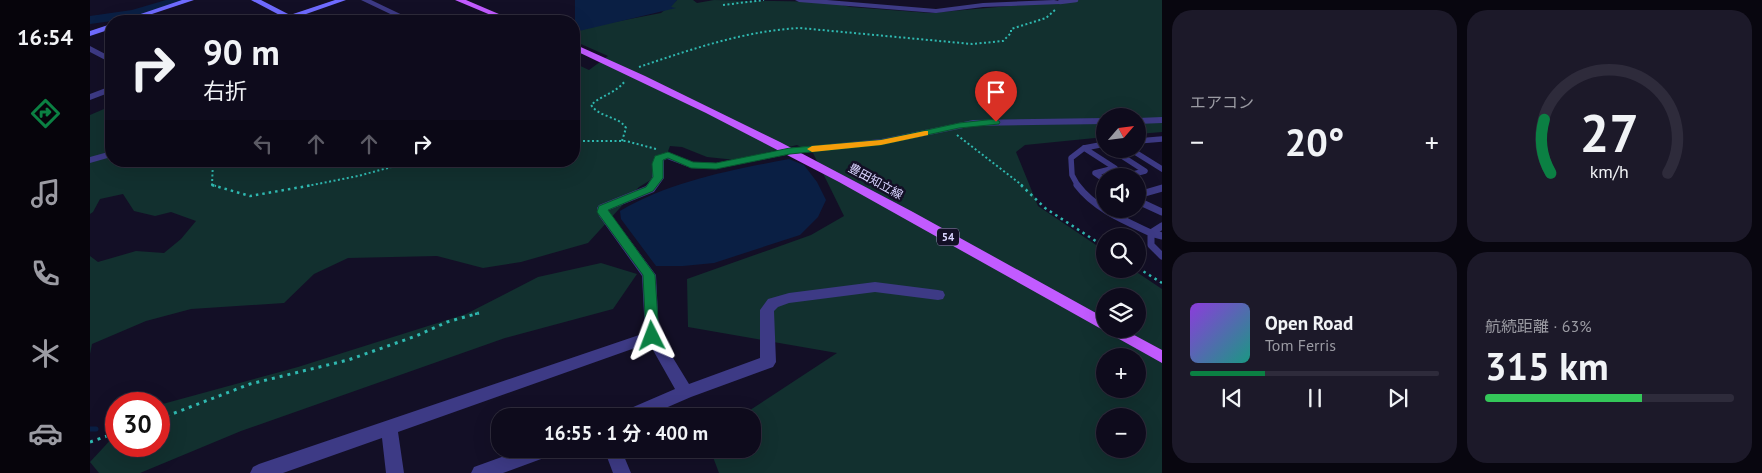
<!DOCTYPE html>
<html lang="ja">
<meta charset="utf-8">
<style>
:root{--surface:#0e0b1c;--page:#1c1929;--text:#f1f3f6;--muted:#9b9ba3;--line:#2e2b3b;--accent:#0b8043}
body{margin:0;font-family:"PT Sans","Noto Sans JP",sans-serif;background:var(--page);color:var(--text);height:100vh;display:flex;flex-direction:column;font-size:19px;white-space:nowrap}
*{box-sizing:border-box;margin:0}
p{font-size:16px;color:var(--muted)}
.icon{flex:none;width:28px;height:28px;fill:none;stroke:currentColor;stroke-width:2;stroke-linecap:round;stroke-linejoin:round}
.map{position:relative;flex:1;overflow:hidden}
.details{display:flex;flex-direction:column;gap:10px;padding:10px;background:#08060f;width:600px}
.details>*{flex:none}
.top-card{position:absolute;left:15px;top:15px;width:475px;height:152px;border-radius:20px;box-shadow:0 5px 20px #0002,0 0 0 1px var(--line);background:#0e0b1c;color:var(--text);overflow:hidden}
.needle{width:32px;rotate:62deg}
.controls{position:absolute;left:1006px;top:108px;display:grid;gap:10px}
.controls a{display:grid;place-items:center;width:50px;height:50px;border-radius:50%;background:var(--surface);box-shadow:0 5px 20px #0002,0 0 0 1px var(--line);font-size:25px}
.speed{position:absolute;left:15px;top:392px;display:flex;gap:10px;font-size:25px;font-weight:700;text-align:center}
.speed>*{display:grid;place-content:center;width:65px;height:65px;border-radius:50%;background:var(--surface);box-shadow:0 5px 20px #0002,0 0 0 1px var(--line);line-height:1}
.speed .limit{border:8px solid #d22;background:#fff;color:#111}
.pin{position:absolute;display:grid;place-items:center;width:42px;height:42px;color:#fff;margin:-51px -21px;border-radius:50% 50% 50% 0;rotate:-45deg;box-shadow:0 0 5px #0007}
.pin .icon{rotate:45deg}
.me{position:absolute;width:55px;margin:-28px;rotate:357deg;stroke-linejoin:round;filter:drop-shadow(0 0 4px #0008)}
.turn{display:flex;align-items:center;gap:18px;height:105px;padding:0 15px;font-size:22px}
.turn .icon{width:65px;height:65px;stroke-width:2.5}
.turn b{display:block;font-size:35px;line-height:42px}
.lanes{display:flex;align-items:center;height:48px;padding:0 15px;background:#0003;justify-content:center;gap:25px;direction:ltr}
.lanes .off{opacity:.35}
.big{font-size:38px;font-weight:700;line-height:1.1}
.details .tile{flex:1;display:flex;flex-direction:column;justify-content:center;gap:8px;min-width:0;padding:0 18px;border-radius:20px;background:var(--page)}
.details .dial{align-items:center;gap:0}
.dial svg{height:130px;overflow:visible;fill:none;stroke:var(--line);stroke-width:7;stroke-linecap:round;text-anchor:middle}
.dial text{fill:var(--text);stroke:none}
.song{display:flex;align-items:center;gap:15px}
.cover{width:60px;height:60px;border-radius:8px;background:linear-gradient(135deg,hsl(270 70% 55%),hsl(170 70% 35%))}
.played{height:5px;border-radius:2px;background:linear-gradient(90deg,var(--accent) 30%,var(--line) 30%)}
.keys{display:flex;justify-content:space-around;direction:ltr}
.heat{display:flex;justify-content:space-between;align-items:center;font-size:28px;direction:ltr}
.charge{height:8px;border-radius:4px;background:linear-gradient(90deg,#34c759 63%,var(--line) 0)}
.details .tiles{flex:1;display:grid;gap:10px;grid-template-columns:repeat(2,1fr)}
.trip{position:absolute;left:401px;top:408px;width:270px;height:50px;border-radius:20px;background:var(--surface);box-shadow:0 5px 20px #0002,0 0 0 1px var(--line);font-weight:700;line-height:50px;text-align:center}
main{display:flex;flex:1;min-height:0}
.tab-bar{display:flex;flex-direction:column;width:90px;justify-content:space-around;align-items:center;background:#06040b;color:var(--muted)}
.tab-bar .icon{width:35px;height:35px}
.tab-bar .on{color:var(--accent)}
.tab-bar b{font-size:22px;color:var(--text)}
.map>svg:first-child{display:block}
.green{fill:#12302f;fill-rule:evenodd}
.water{fill:#0a1f44}
.lines{fill:none;stroke-linecap:round;stroke-linejoin:round}
.stream{stroke:#0a1f44;stroke-width:5}
.river{fill:#0a1f44;fill-rule:evenodd}
.path-far2{stroke:#2fb8b0;stroke-width:2;stroke-dasharray:2 2.5;stroke-linecap:butt}
.path-far1{stroke:#2fb8b0;stroke-width:2.5;stroke-dasharray:2.5 4;stroke-linecap:butt}
.path{stroke:#2fb8b0;stroke-width:3;stroke-dasharray:3 5;stroke-linecap:butt}
.service-far2{stroke:#3d3a85;stroke-width:4.5}
.service-far1{stroke:#3d3a85;stroke-width:5.5}
.service{stroke:#3d3a85;stroke-width:7}
.minor{fill:#3d3a85;fill-rule:evenodd}
.secondary{fill:#6f6bff;fill-rule:evenodd}
.primary{fill:#c25bff;fill-rule:evenodd}
.route{fill:#0b8043;stroke:#07532c}
.slow{fill:#f59e0b}
.labels{text-anchor:middle;dominant-baseline:central;stroke-width:5;stroke-linejoin:round;paint-order:stroke}
.shield{fill:#130f26;stroke:#9e99be;stroke-width:1}
.shield-label{font-size:11px;font-weight:bold;fill:#d9d4ff}
.street-label{font-size:12px;fill:#d9d4ff;stroke:#130f26}
</style>
<main>
<nav class="tab-bar">
<b>16:54</b>
<svg class="icon on" aria-label="directions" viewBox="0 0 24 24"><path d="M12 3l9 9-9 9-9-9zM9 14v-3h6M13 9l2 2-2 2"/></svg>
<svg class="icon" aria-label="music" viewBox="0 0 24 24"><path d="M9 18V5l10-2v13"/><circle cx="6" cy="18" r="3"/><circle cx="16" cy="16" r="3"/></svg>
<svg class="icon" aria-label="phone" viewBox="0 0 24 24"><path d="M5 4h4l2 5-3 2q2 4 5 5l2-3 5 2v4C11 20 4 13 5 4z"/></svg>
<svg class="icon" aria-label="climate" viewBox="0 0 24 24"><path d="M12 3v18M4 7l16 10M4 17L20 7"/></svg>
<svg class="icon" aria-label="car" viewBox="0 0 24 24"><path d="M5 17H2v-5l4-1 3-4h7l3 4 3 1v5h-3M9 17h6M6 11h13"/><circle cx="7" cy="17" r="2"/><circle cx="17" cy="17" r="2"/></svg>
</nav>
<div class="map">
<svg width="1072" height="473" viewBox="0 0 1072 473">
<rect width="100%" height="100%" fill="#130f26"/>
<path class="green" d="M587 0H603L607 3 624 0 738 2 761 7 840 13 988 0H1072V132L1048 134V116H1015V137L935 145 926 152 948 206 1015 251V269H1042L1072 289V473H629L620 449H662V416H651L747 353 598 327 597 279 721 235 754 216 723 153 707 145 646 160 617 157 592 147 580 146 569 175 549 187 498 243 431 262 393 268 347 256 258 258 224 274 194 303 101 309 56 321 2 344 0 354V256L8 262 46 251 74 253 91 239 106 221 81 212 65 216 44 211 33 194 10 199 3 212 0 214V115L21 106V161H484V63L499 70 518 56 484 41V36L488 29 571 13ZM1015 296H1048V329H1015ZM1015 356H1048V389H1015ZM1015 416H1048V449H1015Z
M511 263 547 274 523 309 415 338 151 431 50 473H9L0 462 26 434V446H69V405L208 367 376 314 448 277Z"/>
<path class="water" d="M485 0H587L581 7 586 8 489 31 485 20Z
M699 159 714 165 727 182 736 200 728 217 710 235 624 263 593 266H566L531 219 530 211C581 181 641 170 699 159Z"/>
<g class="lines">
<path class="stream" d="M0 429H6"/>
<path class="river" d="M76 0H97L95 3 44 18 0 24V16L42 10Z"/>
<path class="path-far2" d="M633 5 674 0
M549 67C602 49 654 31 710 28L882 44 913 41 921 33V29L956 18 965 10
M867 135 933 186
M484 141H536L566 149
M532 141 536 128C529 116 510 118 501 105 512 95 526 93 535 81
M123 161 122 185 126 186
M217 186 268 176 324 161"/>
<path class="path-far1" d="M122 185 160 196 223 185
M931 185 955 208 1015 247
M1048 268 1072 283
M385 314 390 313"/>
<path class="path" d="M69 419 160 384 258 360 326 336 357 322 389 313
M0 442 26 433"/>
<path class="service-far2" d="M970 2 986 0"/>
<path class="service-far1" d="M1048 141 1072 139
M994 148 1025 168 1005 173 1015 180
M1021 149 1055 171 1036 176
M1040 149 1072 169
M988 186 982 175 981 158 994 148 1015 144"/>
<path class="service" d="M987 185C1005 209 1035 221 1061 233L1072 226
M1048 195 1072 188
M1048 201 1072 212
M1072 236 1061 233V245L1072 256"/>
<path class="minor" d="M271 0H281L325 21H315Z
M705 0H737L846 9 893 3 964 0 974 2 970 4 893 7 846 13 709 2Z
M196 16H202L209 21H192Z
M0 46 21 57V63L0 52Z
M21 86V92L0 100V94Z
M1072 117V123L1048 124V118Z
M1015 118V124L883 126 791 145 700 154 626 169 601 168 577 159 574 160V178L564 192 519 210V212L566 275 569 335 599 384 670 358V310L678 299 699 293 785 282 848 290 853 291 855 295 853 299 848 300 785 292 699 303 688 307 684 311 686 362 683 367 601 397 557 416H532L534 411 585 389 559 343 308 432 314 473H296L292 438 193 473H160L163 467 169 464 555 333 552 276 509 216 507 208 509 205 556 186 562 178V164L565 156 578 152 603 162 626 163 700 148 791 139 883 120Z
M18 152 21 153V157L0 163V157Z
M434 449H465L462 455 413 473H381L384 467Z
M514 449H531L541 473H523Z"/>
<path class="secondary" d="M92 0H104L41 21H30Z
M161 0H171L200 15 245 0H256L199 20Z
M21 24V29L0 36V31Z"/>
<path class="primary" d="M365 0H376L425 21H415Z
M484 44 555 76 690 142 823 212 1015 318V329H1033L1072 350V363L749 182 616 113 484 50Z"/>
</g>
<path class="route" d="M906 119 910 122 909 124 869 128 791 145 700 154 626 169 601 168 578 158 573 160V178L563 191 518 210 565 275 569 336 567 340 562 342 558 340 556 336 553 275 507 212 509 206 556 187 563 177 562 164 565 156 578 152 603 162 626 163 700 148 791 140 869 123Z"/>
<path class="slow" d="M835 131H838V135L791 145 722 152 717 149 722 146 791 140Z"/>
<g class="labels">
<rect class="shield" x="847" y="228.5" width="22" height="17" rx="4"/>
<g class="shield-label">
<text x="858" y="237">54</text>
</g>
<g class="street-label">
<text transform="translate(786 181) rotate(29)">豊田知立線</text>
</g>
</g>
</svg>
<div class="controls">
<a><svg class="needle" viewBox="-14 -14 28 28"><path d="M0-13l5 13h-10z" fill="#e53935"/><path d="M0 13l5-13h-10z" fill="#9b9ba3"/></svg></a>
<a><svg class="icon" aria-label="sound" viewBox="0 0 24 24"><path d="M4 9h4l5-4v14l-5-4H4zM17 9q2 3 0 6"/></svg></a>
<a><svg class="icon" aria-label="search" viewBox="0 0 24 24"><circle cx="10" cy="10" r="6"/><path d="M15 15l6 6"/></svg></a>
<a><svg class="icon" aria-label="layers" viewBox="0 0 24 24"><path d="M12 4l9 5-9 5-9-5zM3 14l9 5 9-5"/></svg></a>
<a>+</a>
<a>−</a>
</div>
<div class="speed"><div class="limit">30</div></div>
<div class="pin" style="left:906px;top:122px;background:#d93025"><svg class="icon" aria-label="arrive" viewBox="0 0 24 24"><path d="M6 21V4h12l-3 4 3 4H6"/></svg></div>
<svg class="me" style="left:562px;top:336px" viewBox="-20 -20 40 40"><path d="M0-17L14 15 0 8-14 15z" fill="#0b8043" stroke="#fff" stroke-width="4"/></svg>
<div class="trip">16:55 · 1 分 · 400 m</div>
<div class="top-card">
<div class="turn"><svg class="icon" aria-label="right" viewBox="0 0 24 24"><path d="M7 20v-9h11M14 6l5 5-5 5"/></svg><div><b>90 m</b>右折</div></div>
<div class="lanes"><svg class="icon off" aria-label="left" viewBox="0 0 24 24"><path d="M17 20v-9H6M10 6l-5 5 5 5"/></svg><svg class="icon off" aria-label="ahead" viewBox="0 0 24 24"><path d="M12 20V5M6 11l6-6 6 6"/></svg><svg class="icon off" aria-label="ahead" viewBox="0 0 24 24"><path d="M12 20V5M6 11l6-6 6 6"/></svg><svg class="icon" aria-label="right" viewBox="0 0 24 24"><path d="M7 20v-9h11M14 6l5 5-5 5"/></svg></div>
</div>
</div>
<section class="details">
<div class="tiles">
<div class="tile"><p>エアコン</p>
<div class="heat"><a>−</a><b class="big">20°</b><a>+</a></div>
</div>
<div class="tile dial"><svg viewBox="0 0 100 80">
<path d="M14 69A42 42 0 1 1 86 69"/>
<path d="M14 69A42 42 0 0 1 10 36" stroke="#0b8043"/>
<text x="50" y="56" font-size="32" font-weight="700">27</text>
<text x="50" y="72" font-size="11">km/h</text>
</svg></div>
<div class="tile">
<div class="song"><i class="cover"></i><div><b>Open Road</b><p>Tom Ferris</p></div></div>
<div class="played"></div>
<div class="keys"><svg class="icon" aria-label="previous" viewBox="0 0 24 24"><path d="M18 5L8 12l10 7zM5 5v14"/></svg><svg class="icon" aria-label="pause" viewBox="0 0 24 24"><path d="M8 5v14M16 5v14"/></svg><svg class="icon" aria-label="next" viewBox="0 0 24 24"><path d="M6 5l10 7-10 7zM19 5v14"/></svg></div>
</div>
<div class="tile"><p>航続距離 · 63%</p><b class="big">315 km</b><div class="charge"></div></div>
</div>
</section>
</main>
